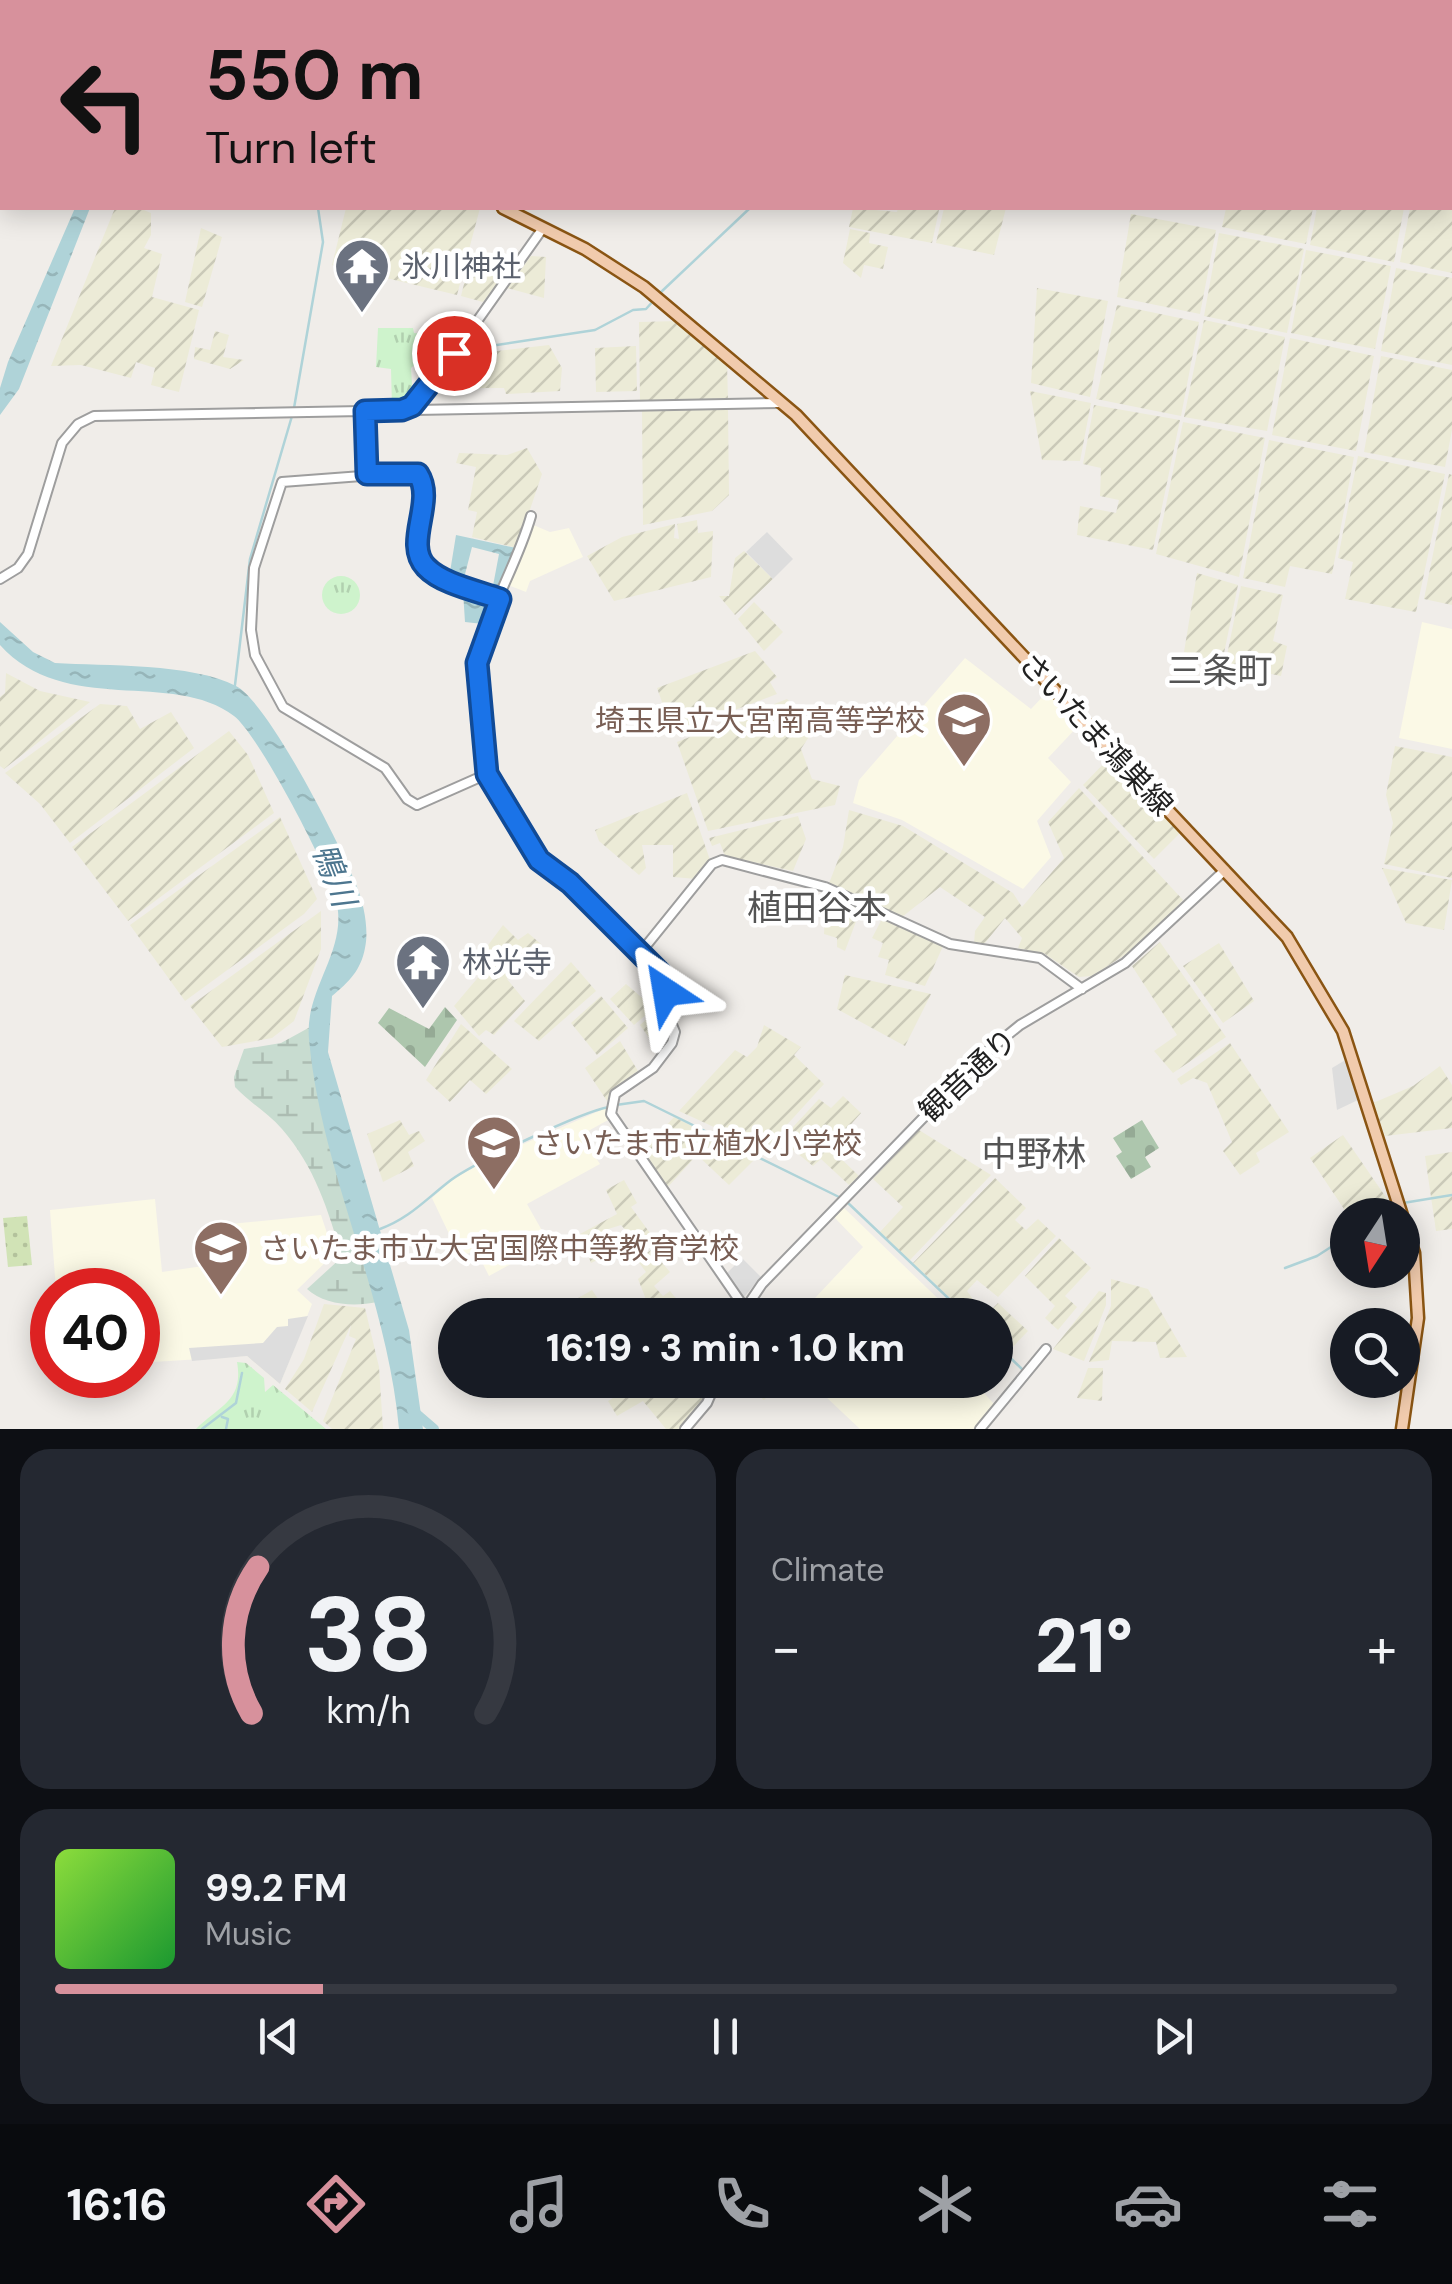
<!DOCTYPE html>
<meta charset="utf-8">
<style>
:root{--surface:#171b24;--page:#242831;--text:#f1f3f6;--muted:#9ea1a6;--line:#363941;--accent:#d7919c}
body{margin:0;font-family:"DM Sans","Noto Sans JP",sans-serif;background:var(--page);color:var(--text);height:100vh;display:flex;flex-direction:column;font-size:38px;white-space:nowrap}
*{box-sizing:border-box;margin:0}
p{font-size:32px;color:var(--muted)}
.icon{flex:none;width:55px;height:55px;fill:none;stroke:currentColor;stroke-width:2;stroke-linecap:round;stroke-linejoin:round}
.map{position:relative;height:1429px;overflow:hidden}
.side{display:flex;flex-direction:column;gap:20px;padding:20px;background:#0d0f14;flex:1}
.side>*{flex:none}
.hud{position:absolute;left:0px;top:0px;width:1452px;height:210px;box-shadow:0 5px 25px #0003;background:#d7919c;color:#111;overflow:hidden}
.needle{width:65px;rotate:192deg}
.buttons{position:absolute;left:1330px;top:1198px;display:grid;gap:20px}
.buttons a{display:grid;place-items:center;width:90px;height:90px;border-radius:50%;background:var(--surface);box-shadow:0 5px 25px #0003;font-size:50px}
.speed{position:absolute;left:30px;top:1268px;display:flex;gap:20px;font-size:50px;font-weight:700;text-align:center}
.speed>*{display:grid;place-content:center;width:130px;height:130px;border-radius:50%;background:var(--surface);box-shadow:0 5px 25px #0003;line-height:1}
.speed .limit{border:15px solid #d22;background:#fff;color:#111}
.pin{position:absolute;display:grid;place-items:center;width:85px;height:85px;color:#fff;margin:-42px;border:5px solid #fff;border-radius:50%;box-shadow:0 2px 10px #0007}
.me{position:absolute;width:110px;margin:-55px;rotate:327deg;stroke-linejoin:round;filter:drop-shadow(0 0 8px #0008)}
.turn{display:flex;align-items:center;gap:35px;height:210px;padding:0 40px;font-size:45px}
.turn .icon{width:130px;height:130px;stroke-width:2.5}
.turn b{display:block;font-size:70px;line-height:85px}
.big{font-size:75px;font-weight:800;line-height:1.1}
.side .tile{flex:1;display:flex;flex-direction:column;justify-content:center;gap:15px;min-width:0;padding:0 35px;border-radius:30px;background:var(--page)}
.side .dial{align-items:center;gap:0}
.dial svg{height:260px;overflow:visible;fill:none;stroke:var(--line);stroke-width:7;stroke-linecap:round;text-anchor:middle}
.dial text{fill:var(--text);stroke:none}
.song{display:flex;align-items:center;gap:30px}
.cover{width:120px;height:120px;border-radius:15px;background:linear-gradient(135deg,hsl(90 70% 55%),hsl(130 70% 35%))}
.played{height:10px;border-radius:5px;background:linear-gradient(90deg,var(--accent) 20%,var(--line) 20%)}
.keys{display:flex;justify-content:space-around;direction:ltr}
.heat{display:flex;justify-content:space-between;align-items:center;font-size:55px;direction:ltr}
.side .tiles{flex:1;display:grid;gap:20px;grid-template-columns:1fr 1fr}
.tile:last-child{grid-column:span 2}
.trip{position:absolute;left:438px;top:1298px;width:575px;height:100px;border-radius:50px;background:var(--surface);box-shadow:0 5px 25px #0003;font-weight:800;line-height:100px;text-align:center}
.tab-bar{display:flex;height:160px;justify-content:space-around;align-items:center;background:#090b0e;color:var(--muted)}
.tab-bar .icon{width:70px;height:70px}
.tab-bar .selected{color:var(--accent)}
.tab-bar b{font-size:45px;color:var(--text)}
.map>svg:first-child{display:block}
.education{fill:#fbf9e6}
.farmland{fill:url(#farmland-furrows)}
.grass{fill:url(#grass-dots)}
.wetland{fill:url(#wetland-marsh)}
.cemetery{fill:url(#cemetery-stones)}
.park{fill:url(#park-tufts)}
.parking{fill:#ddd}
.water{fill:url(#water-ripples)}
.lines{fill:none;stroke-linecap:round;stroke-linejoin:round}
.stream{stroke:#afd3d8;stroke-width:2.5}
.river{stroke:#afd3d8;stroke-width:10}
.tertiary-casing{stroke:#9e9e9e;stroke-width:12}
.primary-casing{stroke:#8a5513;stroke-width:15}
.tertiary{stroke:#fff;stroke-width:8}
.primary{stroke:#f1cbad;stroke-width:10}
.route-casing{stroke:#114b97;stroke-width:25}
.route{stroke:#1a73e8;stroke-width:18}
.labels{text-anchor:middle;dominant-baseline:central;stroke-width:9;stroke-linejoin:round;paint-order:stroke}
.worship-label{font-size:30px;fill:#5b616d;stroke:#fff;text-anchor:start}
.education-label{font-size:30px;fill:#785e54;stroke:#fff;text-anchor:start}
.street-label{font-size:30px;fill:#212121;stroke:#fff}
.water-label{font-size:32px;font-style:italic;fill:#4d768f;stroke:#fff}
.quarter-label{font-size:35px;fill:#545454;stroke:#fff}
</style>
<div class="map">
<svg width="1452" height="1429" viewBox="0 0 1452 1429">
<defs>
<pattern id="farmland-furrows" width="10" height="10" patternUnits="userSpaceOnUse" patternTransform="scale(2.5)"><rect width="10" height="10" fill="#ecebd7"/><path d="M-1 1l2-2M0 10L10 0M9 11l2-2" fill="none" stroke="#cac9b8"/></pattern>
<pattern id="grass-dots" width="8" height="8" patternUnits="userSpaceOnUse" patternTransform="scale(2.5)"><rect width="8" height="8" fill="#d1e3b6"/><path d="M2 2h.1M6 6h.1" fill="none" stroke="#b3c29c" stroke-width="1.8" stroke-linecap="round"/></pattern>
<pattern id="wetland-marsh" width="20" height="14" patternUnits="userSpaceOnUse" patternTransform="scale(2.5)"><rect width="20" height="14" fill="#c8dcd0"/><path d="M1 5h8M5 5V1M11 12h8M15 12V8" fill="none" stroke="#acbcb2"/></pattern>
<pattern id="cemetery-stones" width="16" height="16" patternUnits="userSpaceOnUse" patternTransform="scale(2.5)"><rect width="16" height="16" fill="#adc6ad"/><path d="M2 7V4a2 2 0 0 1 4 0v3zM10 15v-3a2 2 0 0 1 4 0v3z" fill="#95aa95"/></pattern>
<pattern id="park-tufts" width="24" height="20" patternUnits="userSpaceOnUse" patternTransform="scale(2.5)"><rect width="24" height="20" fill="#cef3cc"/><path d="M3 7l-1-3M5 7V3M7 7l1-3M15 17l-1-3M17 17v-4M19 17l1-3" fill="none" stroke="#b1d0af"/></pattern>
<pattern id="water-ripples" width="26" height="14" patternUnits="userSpaceOnUse" patternTransform="scale(2.5)"><rect width="26" height="14" fill="#afd3d8"/><path d="M2 4q2-2 4 0t4 0M15 11q2-2 4 0t4 0" fill="none" stroke="#96b5b9"/></pattern>
</defs>
<rect width="100%" height="100%" fill="#f0ede9"/>
<path class="education" d="M531 524 550 532 569 528 583 557 530 581 526 592 508 585Z
M1422 622 1452 629V749L1399 738Z
M965 658 1031 709 1049 690 1079 725 1048 758 1071 782 1037 821 1051 857 1023 889 902 820 853 803 859 780Z
M606 1108 608 1120 581 1135 600 1164 527 1204 549 1243 489 1276 476 1250 460 1257 432 1198 452 1180 487 1160Z
M155 1199 162 1272 231 1262 230 1224 321 1215 334 1254 297 1290 312 1304 280 1384 247 1356 138 1363V1290H56L50 1210Z
M843 1207 955 1315H799L863 1247 834 1217Z
M808 1380H972L994 1404 973 1429H860Z"/>
<path class="farmland" d="M1450 145 1452 146V273L1400 262 1410 208H1450Z
M115 208H139L151 213V235L144 248 162 254 152 297 199 310 179 392 151 385 155 368 136 362 131 378 81 365 51 366Z
M346 208H480L457 295 332 265Z
M853 208 897 212 898 208 939 210 932 243 849 227Z
M944 208H1006L994 255 936 243Z
M1226 208H1313L1306 244 1222 227Z
M1317 208H1404L1394 262 1310 245Z
M1131 214 1216 230 1200 314 1117 297Z
M201 228 222 237 202 307 185 302Z
M850 229 870 233 869 243 888 247 883 269 864 265 861 278 843 263Z
M1219 233 1304 249 1287 333 1204 316Z
M1306 250 1391 266 1375 349 1291 333Z
M472 252 514 262 483 302 461 296Z
M531 256 546 257 544 298 507 288Z
M1396 268 1452 278V365L1381 351Z
M1037 288 1108 301 1090 397 1031 383Z
M1117 305 1199 322 1181 416 1096 399Z
M1204 320 1285 337 1267 431 1184 417Z
M679 321 727 362 728 401 640 402 639 322Z
M215 331 229 335 223 357 244 360 230 369 194 359 195 347 210 350Z
M1290 338 1374 356 1356 451 1272 435Z
M549 345 562 368 560 391 506 394 504 388H464V355Z
M636 346 637 391 596 392 595 348Z
M1381 356 1452 370V430L1445 467 1364 452Z
M1030 391 1091 403 1080 461 1042 460Z
M1094 405 1180 420 1153 550 1077 535 1080 506 1116 513 1119 500 1100 496 1101 468 1083 464Z
M728 409 729 495 712 511 643 525 642 411Z
M1183 422 1265 438 1239 577 1156 554Z
M1269 440 1354 457 1332 574 1290 566 1285 587 1243 578Z
M527 448 542 474 517 548 472 537 477 512 468 510 476 467 456 463 459 453 507 455Z
M1358 456 1445 474 1416 612 1345 599 1353 562 1338 558Z
M1449 474 1452 475V605L1424 599Z
M697 520 698 533 713 531 711 577 614 601 587 556 622 537 675 524 674 538 679 539 677 524Z
M744 551 773 579 735 615 719 596H729L735 558Z
M1197 573 1238 585 1222 663 1184 652Z
M1241 586 1283 595 1273 641 1287 646 1281 676 1228 665 1226 660Z
M754 602 783 632 764 651 738 619Z
M755 651 777 677 770 682 777 694 673 733 657 688Z
M6 673 40 691 90 702 4 769 0 766V697L5 693Z
M787 699 816 726 801 749 812 779 840 786 835 805 708 831 677 742Z
M100 704 127 706 140 729 171 712 194 748 70 843 40 804 5 773Z
M229 731 248 755 274 813 128 921 72 847Z
M1395 746 1452 757V878L1384 864 1393 823 1386 795Z
M1110 757 1182 831 1154 859 1083 785Z
M1079 788 1183 900 1142 944 1092 976 1079 977 1045 954 1018 948 1022 938 1005 918 985 943H974L975 931 985 917 940 887 902 917 828 886 843 847 849 810 903 826 1013 893 1022 907 1064 858 1048 822Z
M687 793 710 860 697 879 673 877V845H642L646 868 639 875 599 841 595 830Z
M798 816 806 839 793 871 725 856 720 843 712 846 709 838Z
M280 817 317 899 304 914 185 1001 130 925Z
M1382 868 1452 880 1444 930 1406 923Z
M834 895 861 908 845 951 837 947V938L824 934 825 914Z
M321 911V949L294 1021 272 1038 222 1047 190 1006Z
M883 917 944 944 925 986 885 975 889 960 878 957 883 943 872 938Z
M503 925 518 940 528 933 541 944 507 979 525 1001 494 1035 486 1030 479 1036 454 1006 486 968 480 956Z
M1160 942 1226 1037 1173 1073 1154 1051 1177 1035 1132 966Z
M1219 943 1254 1001 1223 1023 1183 966Z
M571 962 596 991 539 1041 514 1021Z
M845 975 931 994 905 1046 837 1009Z
M626 984 654 1008 634 1025 610 999Z
M601 996 628 1028 597 1055 571 1023Z
M658 1009 670 1031 659 1052 640 1025Z
M461 1024 512 1069 486 1094 470 1080 450 1102 426 1080Z
M764 1025 801 1047 794 1055 824 1084 764 1150 679 1111 735 1050 747 1057 757 1047Z
M620 1041 638 1071 614 1088 607 1101 585 1068Z
M1230 1043 1289 1132 1256 1153 1260 1162 1240 1175 1223 1151 1232 1142 1207 1083 1193 1078 1181 1085 1177 1079Z
M1440 1066 1452 1085V1128L1385 1136 1373 1103 1413 1086Z
M843 1096 861 1113 830 1148 859 1176 849 1185 821 1159 813 1166 781 1140 819 1099 831 1108Z
M674 1117 756 1158 729 1185 697 1155 666 1189 641 1153Z
M400 1120 409 1135 419 1131 425 1141 408 1152 414 1166 383 1182 367 1134Z
M919 1130 991 1175 910 1260 880 1232 903 1207 873 1179Z
M1343 1135 1392 1206 1379 1215H1348L1310 1158Z
M1452 1152V1229L1436 1231 1425 1156Z
M995 1178 1026 1208 1015 1220 1026 1230 1038 1219 1056 1236 998 1297 977 1280 967 1291 975 1302 966 1313 913 1263Z
M624 1180 637 1203 631 1207 655 1240 643 1249 621 1225 605 1230 608 1240 600 1248 605 1256 591 1263 580 1234 617 1214 606 1190Z
M1059 1238 1091 1268 1065 1296 1077 1307 1058 1330 1045 1318 1055 1306 1025 1276Z
M651 1250 670 1272 654 1286 663 1296 670 1291 682 1306 675 1315 657 1311 646 1315 641 1308 647 1302 638 1279 646 1272 637 1260Z
M1111 1279 1148 1289 1187 1357 1160 1358 1156 1342 1112 1341 1109 1360 1089 1362 1111 1306Z
M592 1290 609 1315H549Z
M1099 1291 1106 1293V1305L1084 1361 1053 1349Z
M998 1303 1028 1331 1007 1353 995 1341V1315H986Z
M324 1304 365 1308 379 1367 383 1429H332L323 1421 356 1339 349 1336 351 1325 312 1412 285 1389 304 1359Z
M1088 1368H1103L1102 1401 1077 1398Z
M641 1380H683L706 1395 679 1429H666L643 1401 617 1416 608 1401Z
M720 1380H784L764 1400 748 1387 728 1390Z"/>
<path class="grass" d="M27 1216 32 1265 8 1267 3 1218Z"/>
<path class="wetland" d="M312 1026C308 1077 326 1119 342 1168 356 1212 368 1256 377 1302 354 1307 324 1305 307 1289L342 1257C328 1210 315 1167 282 1129 268 1113 250 1103 235 1087L234 1077 244 1049 281 1043Z"/>
<path class="cemetery" d="M445 1007 457 1020 425 1067 378 1023 389 1008 429 1029Z
M1142 1120 1159 1148 1145 1157 1151 1167 1131 1179 1116 1156 1122 1152 1113 1138Z"/>
<path class="park" d="M378 328H413L414 333 429 335 431 350 411 368 413 400 392 407 391 369 376 367Z
M322 595a19 19 0 1 1 38 0a19 19 0 1 1-38 0Z
M237 1362 246 1363 264 1378 265 1392 273 1385 326 1429H196C219 1406 244 1401 237 1362Z"/>
<path class="parking" d="M767 532 793 559 773 579 746 552Z
M1347 1059 1360 1099 1337 1110 1332 1068Z
M742 1258 761 1277 744 1297 727 1273Z
M308 1316 280 1384 247 1356 192 1361 189 1348 263 1343 277 1327 288 1326V1319Z"/>
<path class="water" d="M75 208H90L19 389 0 415V388L8 362Z
M456 535 516 548 496 592 492 591 499 554 472 547 464 578 450 572Z
M463 591 491 601 483 624 465 622Z
M0 622 33 652 55 663C105 666 192 663 236 686 269 703 342 848 357 887 364 904 369 930 365 948 361 970 349 982 332 996L328 1052 409 1330 423 1429H399C387 1294 321 1172 309 1039 304 989 349 950 336 900 329 869 258 734 234 716 173 669 65 717 0 645Z"/>
<g class="lines">
<path class="stream" d="M372 2 373 0
M662 2V0
M660 293 750 208
M464 350 595 330 633 310 646 309 655 299
M294 408 323 242 318 208
M235 685 250 559 292 416
M616 1105 644 1101 841 1198
M847 1202 966 1315
M1403 1203 1452 1195
M1380 1215 1395 1205
M380 1229C410 1218 426 1199 451 1180 474 1163 581 1112 609 1107
M1285 1268 1317 1256 1348 1236
M995 1343 1023 1370
M222 1417 228 1419 226 1429
M202 1429 236 1403 242 1373"/>
<path class="river" d="M412 1410 434 1429"/>
<g class="tertiary-casing">
<path id="tertiary" d="M99 0 101 2
M403 410 429 389 543 228
M365 411 367 475
M531 516C518 562 491 605 479 651 464 712 495 822 543 863 583 898 635 934 664 979L663 1003 675 1032 672 1043 653 1068 615 1094 611 1114 744 1307
M0 579 18 568 28 554 62 443 78 424 94 416 781 403
M487 774 417 805 407 799 385 768 283 707 255 655 251 630 254 568 282 482 415 472C444 496 400 543 427 568 444 584 478 591 500 599
M641 952 712 864 722 860 825 887 950 944 1040 958 1082 989
M741 1315 762 1284 988 1051 1020 1025 1125 963 1225 870
M685 1429 707 1403 717 1380
M980 1429 1046 1349"/>
</g>
<g class="primary-casing">
<path id="primary" d="M415 2 416 0
M503 208 585 249 644 287 796 415 1287 937 1343 1031 1414 1253 1418 1318 1402 1429"/>
</g>
<use href="#tertiary" class="tertiary"/>
<use href="#primary" class="primary"/>
</g>
<g class="lines">
<g class="route-casing">
<path id="route" d="M454 353 412 406 402 410 365 411 367 474H418C436 502 403 543 426 567 442 584 478 591 500 599L477 663 487 774 539 860 570 883 660 973 666 992"/>
</g>
<use href="#route" class="route"/>
</g>
<defs>
<g id="temple-pin" transform="scale(2.875)"><path d="M0 17L-7.5 6A9.5 9.5 0 1 1 7.5 6Z" fill="#6b7280" stroke="#fff"/><path d="M0-6L5-2H3V0L6.5 2.5H4V6H1.5V3h-3V6H-4V2.5H-6.5L-3 0V-2H-5Z" fill="#fff"/></g>
<g id="school-pin" transform="scale(2.875)"><path d="M0 17L-7.5 6A9.5 9.5 0 1 1 7.5 6Z" fill="#8d6e63" stroke="#fff"/><path d="M0-5L7-2L0 1L-7-2ZM-4 1L0 2.5L4 1V4Q0 6-4 4Z" fill="#fff"/></g>
</defs>
<g fill-rule="evenodd">
<use href="#temple-pin" x="362" y="266"/>
<use href="#school-pin" x="964" y="720"/>
<use href="#temple-pin" x="423" y="962"/>
<use href="#school-pin" x="494" y="1143"/>
<use href="#school-pin" x="221" y="1248"/>
</g>
<g class="labels">
<g class="worship-label">
<text x="401" y="266">氷川神社</text>
<text x="462" y="962">林光寺</text>
</g>
<g class="education-label">
<text x="925" y="720" text-anchor="end">埼玉県立大宮南高等学校</text>
<text x="533" y="1143">さいたま市立植水小学校</text>
<text x="260" y="1248">さいたま市立大宮国際中等教育学校</text>
</g>
<g class="street-label">
<text transform="translate(1096 734) rotate(47)">さいたま鴻巣線</text>
<text transform="translate(968 1075) rotate(-43)">観音通り</text>
</g>
<g class="water-label">
<text transform="translate(334 875) rotate(69)">鴨川</text>
</g>
<g class="quarter-label">
<text x="1220" y="671">三条町</text>
<text x="817" y="908">植田谷本</text>
<text x="1034" y="1154">中野林</text>
</g>
</g>
</svg>
<div class="buttons">
<a><svg class="needle" viewBox="-14 -14 28 28"><path d="M0-13l5 13h-10z" fill="#e53935"/><path d="M0 13l5-13h-10z" fill="#9ea1a6"/></svg></a>
<a><svg class="icon" aria-label="search" viewBox="0 0 24 24"><circle cx="10" cy="10" r="6"/><path d="M15 15l6 6"/></svg></a>
</div>
<div class="speed"><div class="limit">40</div></div>
<div class="pin" style="left:454px;top:353px;background:#d93025"><svg class="icon" aria-label="arrive" viewBox="0 0 24 24"><path d="M6 21V4h12l-3 4 3 4H6"/></svg></div>
<svg class="me" style="left:666px;top:992px" viewBox="-20 -20 40 40"><path d="M0-17L14 15 0 8-14 15z" fill="#1a73e8" stroke="#fff" stroke-width="4"/></svg>
<div class="trip">16:19 · 3 min · 1.0 km</div>
<div class="hud">
<div class="turn"><svg class="icon" aria-label="left" viewBox="0 0 24 24"><path d="M17 20v-9H6M10 6l-5 5 5 5"/></svg><div><b>550 m</b>Turn left</div></div>
</div>
</div>
<section class="side">
<div class="tiles">
<div class="tile dial"><svg viewBox="0 0 100 80">
<path d="M14 69A42 42 0 1 1 86 69"/>
<path d="M14 69A42 42 0 0 1 16 24" stroke="#d7919c"/>
<text x="50" y="56" font-size="32" font-weight="700">38</text>
<text x="50" y="72" font-size="11">km/h</text>
</svg></div>
<div class="tile"><p>Climate</p>
<div class="heat"><a>−</a><b class="big">21°</b><a>+</a></div>
</div>
<div class="tile">
<div class="song"><i class="cover"></i><div><b>99.2 FM</b><p>Music</p></div></div>
<div class="played"></div>
<div class="keys"><svg class="icon" aria-label="previous" viewBox="0 0 24 24"><path d="M18 5L8 12l10 7zM5 5v14"/></svg><svg class="icon" aria-label="pause" viewBox="0 0 24 24"><path d="M8 5v14M16 5v14"/></svg><svg class="icon" aria-label="next" viewBox="0 0 24 24"><path d="M6 5l10 7-10 7zM19 5v14"/></svg></div>
</div>
</div>
</section>
<nav class="tab-bar">
<b>16:16</b>
<svg class="icon selected" aria-label="directions" viewBox="0 0 24 24"><path d="M12 3l9 9-9 9-9-9zM9 14v-3h6M13 9l2 2-2 2"/></svg>
<svg class="icon" aria-label="music" viewBox="0 0 24 24"><path d="M9 18V5l10-2v13"/><circle cx="6" cy="18" r="3"/><circle cx="16" cy="16" r="3"/></svg>
<svg class="icon" aria-label="phone" viewBox="0 0 24 24"><path d="M5 4h4l2 5-3 2q2 4 5 5l2-3 5 2v4C11 20 4 13 5 4z"/></svg>
<svg class="icon" aria-label="climate" viewBox="0 0 24 24"><path d="M12 3v18M4 7l16 10M4 17L20 7"/></svg>
<svg class="icon" aria-label="car" viewBox="0 0 24 24"><path d="M5 17H2v-5l4-1 3-4h7l3 4 3 1v5h-3M9 17h6M6 11h13"/><circle cx="7" cy="17" r="2"/><circle cx="17" cy="17" r="2"/></svg>
<svg class="icon" aria-label="filters" viewBox="0 0 24 24"><path d="M4 7h16M4 17h16"/><circle cx="9" cy="7" r="2"/><circle cx="15" cy="17" r="2"/></svg>
</nav>
